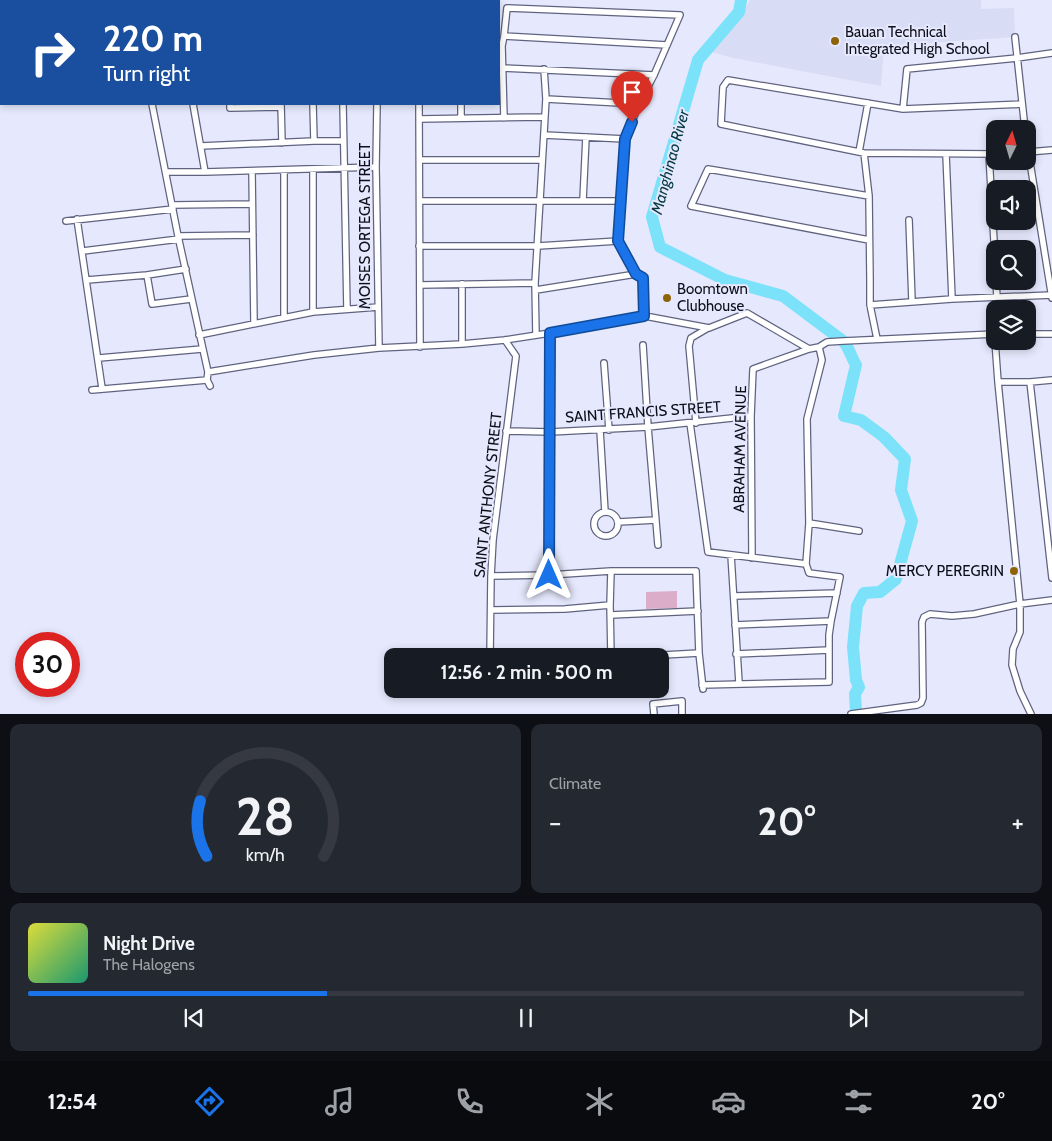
<!DOCTYPE html>
<meta charset="utf-8">
<style>
:root{--surface:#171b24;--page:#242831;--text:#f1f3f6;--muted:#9ea1a6;--line:#363941;--accent:#1a73e8}
body{margin:0;font-family:Cabin,sans-serif;background:var(--page);color:var(--text);height:100vh;display:flex;flex-direction:column;font-size:19px;white-space:nowrap}
*{box-sizing:border-box;margin:0}
p{font-size:16px;color:var(--muted)}
.icon{flex:none;width:28px;height:28px;fill:none;stroke:currentColor;stroke-width:2;stroke-linecap:round;stroke-linejoin:round}
.map{position:relative;height:714px;overflow:hidden}
.details{display:flex;flex-direction:column;gap:10px;padding:10px;background:#0d0f14;flex:1}
.details>*{flex:none}
.guide{position:absolute;left:0px;top:0px;width:500px;height:105px;box-shadow:0 2px 8px #0003;background:#1a4fa0;color:#fff;overflow:hidden}
.needle{width:32px;rotate:5deg}
.fabs{position:absolute;left:986px;top:120px;display:grid;gap:10px}
.fabs a{display:grid;place-items:center;width:50px;height:50px;border-radius:10px;background:var(--surface);box-shadow:0 2px 8px #0003;font-size:25px}
.speed{position:absolute;left:15px;top:632px;display:flex;gap:10px;font-size:25px;font-weight:700;text-align:center}
.speed>*{display:grid;place-content:center;width:65px;height:65px;border-radius:50%;background:var(--surface);box-shadow:0 2px 8px #0003;line-height:1}
.speed .limit{border:8px solid #d22;background:#fff;color:#111}
.pin{position:absolute;display:grid;place-items:center;width:42px;height:42px;color:#fff;margin:-51px -21px;border-radius:50% 50% 50% 0;rotate:-45deg;box-shadow:0 0 5px #0007}
.pin .icon{rotate:45deg}
.me{position:absolute;width:55px;margin:-28px;rotate:0deg;stroke-linejoin:round;filter:drop-shadow(0 0 4px #0008)}
.turn{display:flex;align-items:center;gap:18px;height:105px;padding:0 20px;font-size:22px}
.turn .icon{width:65px;height:65px;stroke-width:2.5}
.turn b{display:block;font-size:35px;line-height:42px}
.big{font-size:38px;font-weight:700;line-height:1.1}
.details .widget{flex:1;display:flex;flex-direction:column;justify-content:center;gap:8px;min-width:0;padding:0 18px;border-radius:10px;background:var(--page)}
.details .dial{align-items:center;gap:0}
.dial svg{height:130px;overflow:visible;fill:none;stroke:var(--line);stroke-width:7;stroke-linecap:round;text-anchor:middle}
.dial text{fill:var(--text);stroke:none}
.song{display:flex;align-items:center;gap:15px}
.cover{width:60px;height:60px;border-radius:8px;background:linear-gradient(135deg,hsl(60 70% 55%),hsl(160 70% 35%))}
.played{height:5px;border-radius:2px;background:linear-gradient(90deg,var(--accent) 30%,var(--line) 30%)}
.keys{display:flex;justify-content:space-around;direction:ltr}
.heat{display:flex;justify-content:space-between;align-items:center;font-size:28px;direction:ltr}
.details .tiles{flex:1;display:grid;gap:10px;grid-template-columns:1fr 1fr}
.widget:last-child{grid-column:span 2}
.trip{position:absolute;left:384px;top:648px;width:285px;height:50px;border-radius:10px;background:var(--surface);box-shadow:0 2px 8px #0003;font-weight:700;line-height:50px;text-align:center}
.menu{display:flex;height:80px;justify-content:space-around;align-items:center;background:#090b0e;color:var(--muted)}
.menu .icon{width:35px;height:35px}
.menu .active{color:var(--accent)}
.menu b{font-size:22px;color:var(--text)}
.map>svg:first-child{display:block}
.built{fill:#d8dcf4}
.green{fill:#dcadc9}
.lines{fill:none;stroke-linecap:round;stroke-linejoin:round}
.river{stroke:#7be2fa;stroke-width:12}
.street-casing{stroke:#5f637f;stroke-width:8}
.street{stroke:#fff;stroke-width:5.5}
.route-casing{stroke:#114b97;stroke-width:12}
.route{stroke:#1a73e8;stroke-width:9}
.poi-dot{fill:#8e6308;stroke:#e6e9fd;stroke-width:2}
.labels{text-anchor:middle;dominant-baseline:central;stroke-width:4;stroke-linejoin:round;paint-order:stroke}
.poi-label{font-size:15px;fill:#0d0e19;stroke:#e6e9fd;text-anchor:start}
.street-label{font-size:15px;fill:#0d0e19;stroke:#e6e9fd}
.water-label{font-size:16px;font-style:italic;fill:#053942;stroke:#e6e9fd}
</style>
<div class="map">
<svg width="1052" height="714" viewBox="0 0 1052 714">
<rect width="100%" height="100%" fill="#e6e9fd"/>
<path class="built" d="M750 0H981V9L1014 8 1015 37 884 46 881 86 733 58 712 52 741 15Z"/>
<path class="green" d="M677 591V608L646 609V592Z"/>
<g class="lines">
<path class="river" d="M741 0 739 12 698 60 652 217 660 247 725 280 783 296 843 341C849 347 851 357 856 365L844 416 861 420 884 437 905 459 901 490 912 521 896 579 880 592 864 593 857 606 853 647 856 680 859 687 855 694 856 711 858 714"/>
<g class="street-casing">
<path id="street" d="M82 0V1
M131 0V1
M173 0V1
M389 0V1
M504 36 667 45
M1015 37 1025 129
M502 68 654 75
M546 99 639 104
M152 104 178 236 208 372 207 380 210 386
M193 104 205 172
M230 104V108L281 107
M281 104 282 143
M313 104 314 141
M343 104 347 309
M377 104 376 167 379 348
M419 104 420 347
M461 104V118
M903 109 907 69 1017 58 1052 53
M504 118 502 46 504 36 507 8 680 15 654 75 639 104 625 139 618 241 636 274 643 278 645 316
M419 119 544 117
M544 135 625 139
M201 146 314 141H343
M1028 150 1052 298
M859 152 868 103
M1028 152 1052 150
M864 153 869 196 870 279V305L877 339
M946 154 952 299
M995 154 864 153 721 124 723 87 728 80 903 109 1022 104
M989 155 995 258
M420 160H542
M313 170V312
M252 171 254 323
M167 172H205L376 167
M869 196 708 169 691 206 869 240
M583 200 586 137
M420 201H621
M172 205 252 204
M77 219 102 388
M909 220 912 301
M66 221 173 209
M178 236 253 235
M419 246H538L618 241
M83 251 179 239
M147 275 152 304 191 299
M87 280 147 275 186 269
M996 281 997 298
M420 285 535 283
M536 290 636 274
M870 305 952 299 1052 295
M284 318V170
M1028 334H1052
M199 335 313 312 378 307
M536 335 535 283 546 99 544 69
M995 341 998 382 1020 604V632L1013 649 1012 665 1020 691 1031 714
M462 344V284
M643 345 648 427 658 545
M99 358 202 349
M604 363 609 430
M208 372 314 355 379 348 462 344 505 340 550 333 645 316 709 328 747 313 809 349 819 347 827 342 843 341 995 334
M998 382H1030L1052 380
M1030 382 1052 578
M92 390 207 380
M690 423 708 552 806 564
M696 423 689 346 691 338 708 328
M600 430 605 512
M506 431 550 432 648 427 751 416
M594 524a12 12 0 1 1 24 0a12 12 0 1 1-24 0Z
M618 522 656 520
M809 523 859 531
M731 555 739 683
M752 558 751 416 753 369 809 349
M611 571 610 605 611 656
M549 575 550 333
M491 576 549 575 611 571H696L699 653 703 689
M734 596 837 593
M491 610 565 609 610 605
M611 615 698 611
M735 625 831 621
M736 654 829 650
M490 656 491 576 493 540 516 356 505 340
M579 656H586
M646 656 699 653
M702 685 829 682V635L831 621 840 577 809 573 806 564 809 523 807 419 822 360 819 347
M654 714 653 704 682 701V714
M851 714 917 705 921 703 923 698 922 622 924 617 930 614 952 616 974 614 1020 604 1052 600"/>
</g>
<use href="#street" class="street"/>
</g>
<g class="lines">
<g class="route-casing">
<path id="route" d="M549 575 550 333 644 316 643 278 636 274 618 241 625 139 632 122"/>
</g>
<use href="#route" class="route"/>
</g>
<g class="poi-dot">
<circle cx="835" cy="41" r="5"/>
<circle cx="667" cy="298" r="5"/>
<circle cx="1014" cy="571" r="5"/>
</g>
<g class="labels">
<g class="poi-label">
<text x="845" y="32">Bauan Technical<tspan x="845" dy="17">Integrated High School</tspan></text>
<text x="677" y="289">Boomtown<tspan x="677" dy="17">Clubhouse</tspan></text>
<text x="1004" y="571" text-anchor="end">MERCY PEREGRIN</text>
</g>
<g class="street-label">
<text transform="translate(365 226) rotate(-90)">MOISES ORTEGA STREET</text>
<text transform="translate(643 412) rotate(-4)">SAINT FRANCIS STREET</text>
<text transform="translate(740 449) rotate(-89)">ABRAHAM AVENUE</text>
<text transform="translate(488 495) rotate(-84)">SAINT ANTHONY STREET</text>
</g>
<g class="water-label">
<text transform="translate(670 162) rotate(-75)">Manghinao River</text>
</g>
</g>
</svg>
<div class="fabs">
<a><svg class="needle" viewBox="-14 -14 28 28"><path d="M0-13l5 13h-10z" fill="#e53935"/><path d="M0 13l5-13h-10z" fill="#9ea1a6"/></svg></a>
<a><svg class="icon" aria-label="sound" viewBox="0 0 24 24"><path d="M4 9h4l5-4v14l-5-4H4zM17 9q2 3 0 6"/></svg></a>
<a><svg class="icon" aria-label="search" viewBox="0 0 24 24"><circle cx="10" cy="10" r="6"/><path d="M15 15l6 6"/></svg></a>
<a><svg class="icon" aria-label="layers" viewBox="0 0 24 24"><path d="M12 4l9 5-9 5-9-5zM3 14l9 5 9-5"/></svg></a>
</div>
<div class="speed"><div class="limit">30</div></div>
<div class="pin" style="left:632px;top:122px;background:#d93025"><svg class="icon" aria-label="arrive" viewBox="0 0 24 24"><path d="M6 21V4h12l-3 4 3 4H6"/></svg></div>
<svg class="me" style="left:549px;top:575px" viewBox="-20 -20 40 40"><path d="M0-17L14 15 0 8-14 15z" fill="#1a73e8" stroke="#fff" stroke-width="4"/></svg>
<div class="trip">12:56 · 2 min · 500 m</div>
<div class="guide">
<div class="turn"><svg class="icon" aria-label="right" viewBox="0 0 24 24"><path d="M7 20v-9h11M14 6l5 5-5 5"/></svg><div><b>220 m</b>Turn right</div></div>
</div>
</div>
<section class="details">
<div class="tiles">
<div class="widget dial"><svg viewBox="0 0 100 80">
<path d="M14 69A42 42 0 1 1 86 69"/>
<path d="M14 69A42 42 0 0 1 10 35" stroke="#1a73e8"/>
<text x="50" y="56" font-size="32" font-weight="700">28</text>
<text x="50" y="72" font-size="11">km/h</text>
</svg></div>
<div class="widget"><p>Climate</p>
<div class="heat"><a>−</a><b class="big">20°</b><a>+</a></div>
</div>
<div class="widget">
<div class="song"><i class="cover"></i><div><b>Night Drive</b><p>The Halogens</p></div></div>
<div class="played"></div>
<div class="keys"><svg class="icon" aria-label="previous" viewBox="0 0 24 24"><path d="M18 5L8 12l10 7zM5 5v14"/></svg><svg class="icon" aria-label="pause" viewBox="0 0 24 24"><path d="M8 5v14M16 5v14"/></svg><svg class="icon" aria-label="next" viewBox="0 0 24 24"><path d="M6 5l10 7-10 7zM19 5v14"/></svg></div>
</div>
</div>
</section>
<nav class="menu">
<b>12:54</b>
<svg class="icon active" aria-label="directions" viewBox="0 0 24 24"><path d="M12 3l9 9-9 9-9-9zM9 14v-3h6M13 9l2 2-2 2"/></svg>
<svg class="icon" aria-label="music" viewBox="0 0 24 24"><path d="M9 18V5l10-2v13"/><circle cx="6" cy="18" r="3"/><circle cx="16" cy="16" r="3"/></svg>
<svg class="icon" aria-label="phone" viewBox="0 0 24 24"><path d="M5 4h4l2 5-3 2q2 4 5 5l2-3 5 2v4C11 20 4 13 5 4z"/></svg>
<svg class="icon" aria-label="climate" viewBox="0 0 24 24"><path d="M12 3v18M4 7l16 10M4 17L20 7"/></svg>
<svg class="icon" aria-label="car" viewBox="0 0 24 24"><path d="M5 17H2v-5l4-1 3-4h7l3 4 3 1v5h-3M9 17h6M6 11h13"/><circle cx="7" cy="17" r="2"/><circle cx="17" cy="17" r="2"/></svg>
<svg class="icon" aria-label="filters" viewBox="0 0 24 24"><path d="M4 7h16M4 17h16"/><circle cx="9" cy="7" r="2"/><circle cx="15" cy="17" r="2"/></svg>
<b>20°</b>
</nav>
